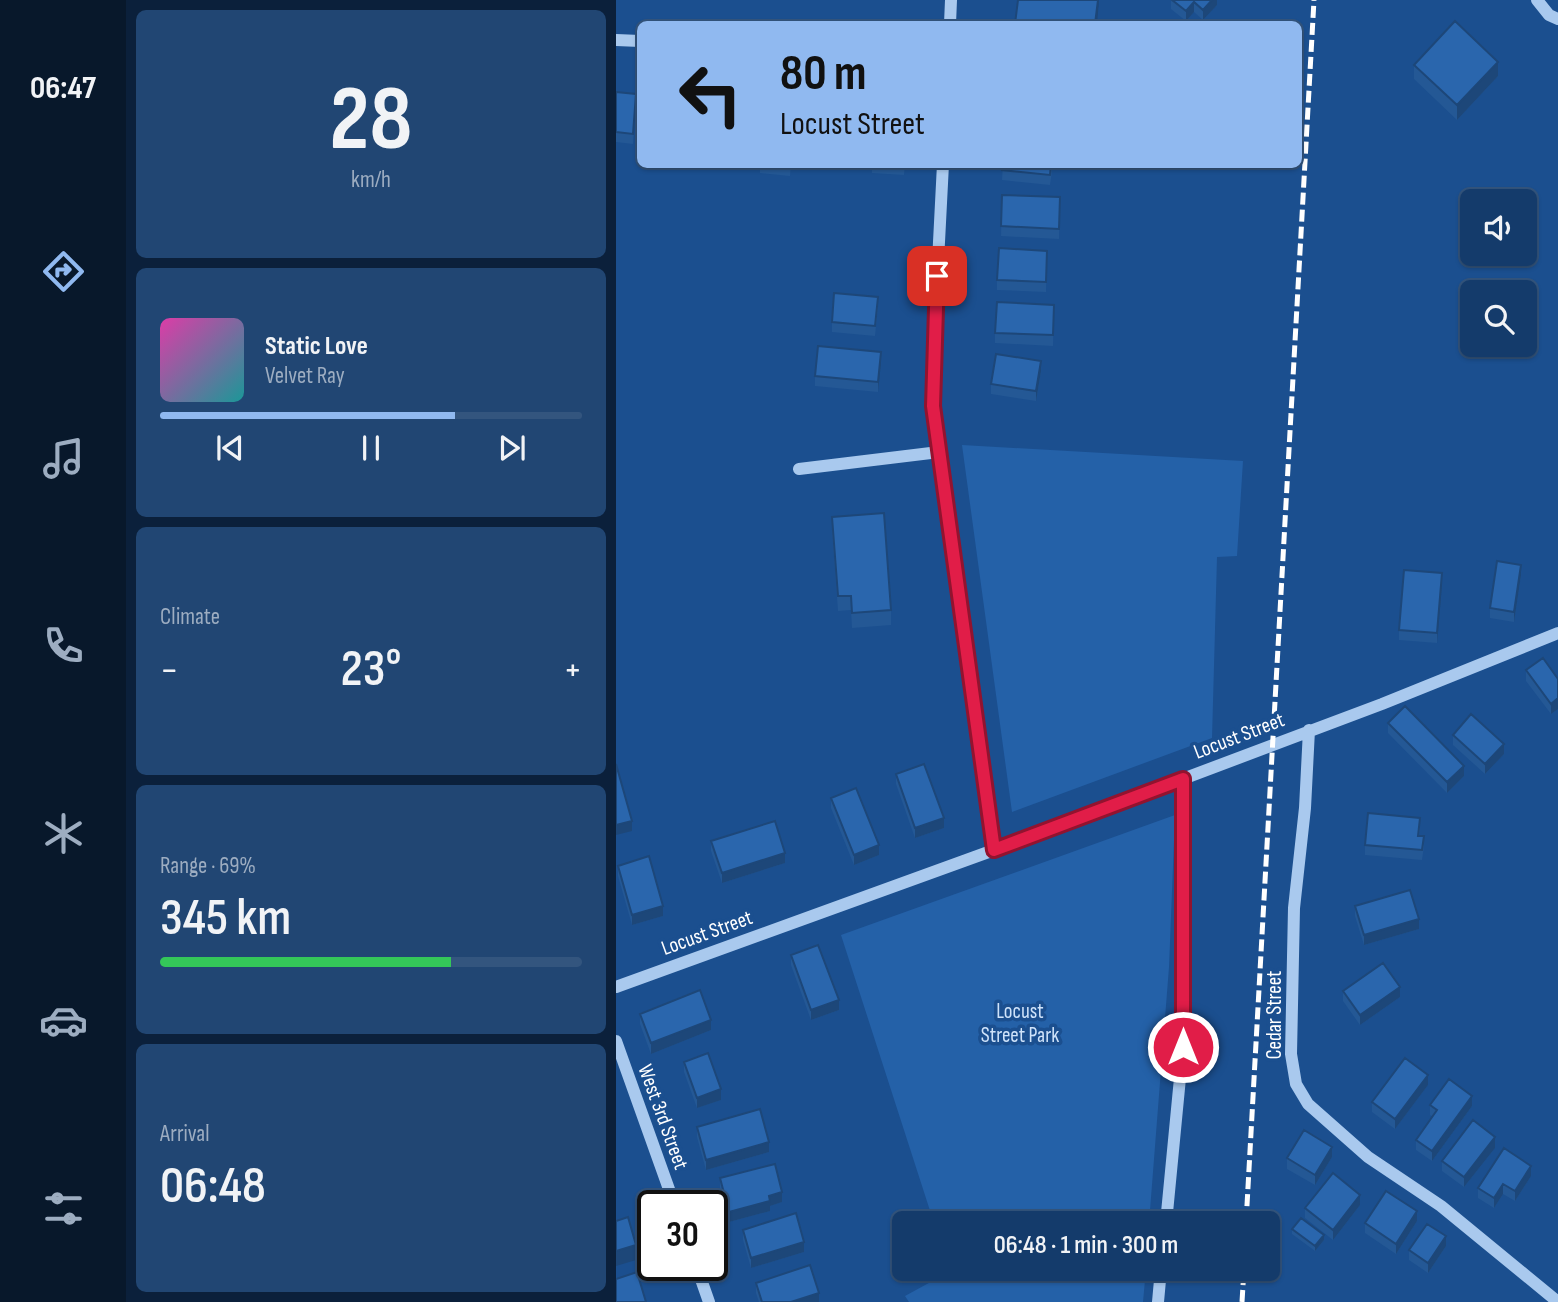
<!DOCTYPE html>
<meta charset="utf-8">
<style>
:root{--surface:#143b6b;--page:#214673;--text:#f1f3f6;--muted:#9dadc1;--line:#33557e;--accent:#90b9f0}
body{margin:0;font-family:"Sofia Sans Condensed",sans-serif;background:var(--page);color:var(--text);height:100vh;display:flex;flex-direction:column;font-size:26px;white-space:nowrap}
*{box-sizing:border-box;margin:0}
p{font-size:23px;color:var(--muted)}
.icon{flex:none;width:38px;height:38px;fill:none;stroke:currentColor;stroke-width:2;stroke-linecap:round;stroke-linejoin:round}
.map{position:relative;flex:1;overflow:hidden}
.details{display:flex;flex-direction:column;gap:10px;padding:10px;background:#0b203b;width:490px}
.details>*{flex:none}
.banner{position:absolute;left:21px;top:21px;width:665px;height:147px;border-radius:10px;box-shadow:0 2px 5px #0004,0 0 0 2px var(--line);background:#90b9f0;color:#111;overflow:hidden}
.tools{position:absolute;left:844px;top:189px;display:grid;gap:14px}
.tools a{display:grid;place-items:center;width:77px;height:77px;border-radius:10px;background:var(--surface);box-shadow:0 2px 5px #0004,0 0 0 2px var(--line);font-size:35px}
.speed{position:absolute;left:21px;top:1190px;display:flex;gap:14px;font-size:35px;font-weight:700;text-align:center}
.speed>*{display:grid;place-content:center;width:91px;height:91px;border-radius:50%;background:var(--surface);box-shadow:0 2px 5px #0004,0 0 0 2px var(--line);line-height:1}
.speed .limit{border:4px solid #111;border-radius:10px;background:#fff;color:#111}
.pin{position:absolute;display:grid;place-items:center;width:60px;height:60px;color:#fff;margin:-30px;border-radius:14px;box-shadow:0 4px 10px #0006}
.me{position:absolute;width:77px;margin:-38px;rotate:0deg;stroke-linejoin:round;filter:drop-shadow(0 0 5px #0008)}
.turn{display:flex;align-items:center;gap:24px;height:147px;padding:0 28px;font-size:32px}
.turn .icon{width:91px;height:91px;stroke-width:2.5}
.turn b{display:block;font-size:49px;line-height:60px}
.big{font-size:52px;font-weight:600;line-height:1.1}
.details .tile{flex:1;display:flex;flex-direction:column;justify-content:center;gap:10px;min-width:0;padding:0 24px;border-radius:10px;background:var(--page)}
.details .dial{align-items:center;gap:0}
.dial b{font-size:91px;line-height:1}
.song{display:flex;align-items:center;gap:21px}
.cover{width:84px;height:84px;border-radius:10px;background:linear-gradient(135deg,hsl(320 70% 55%),hsl(180 70% 35%))}
.played{height:7px;border-radius:4px;background:linear-gradient(90deg,var(--accent) 70%,var(--line) 70%)}
.keys{display:flex;justify-content:space-around;direction:ltr}
.heat{display:flex;justify-content:space-between;align-items:center;font-size:38px;direction:ltr}
.charge{height:10px;border-radius:5px;background:linear-gradient(90deg,#34c759 69%,var(--line) 0)}
.trip{position:absolute;left:276px;top:1211px;width:388px;height:70px;border-radius:10px;background:var(--surface);box-shadow:0 2px 5px #0004,0 0 0 2px var(--line);font-weight:600;line-height:70px;text-align:center}
main{display:flex;flex:1;min-height:0}
.menu{display:flex;flex-direction:column;width:126px;justify-content:space-around;align-items:center;background:#08182b;color:var(--muted)}
.menu .icon{width:49px;height:49px}
.menu .on{color:var(--accent)}
.menu b{font-size:32px;color:var(--text)}
.map>svg:first-child{display:block}
.green{fill:#2461a8}
.lines{fill:none;stroke-linecap:round;stroke-linejoin:round}
.minor{stroke:#a9c9ee;stroke-width:12}
.rail{stroke:#fff;stroke-width:5;stroke-dasharray:12 5;stroke-linecap:butt}
.wall{fill:#245895}
.shaded-wall{fill:#1d4779}
.building{fill:#2a66ad;stroke:#1d4779;stroke-width:2}
.route-casing{stroke:#92132f;stroke-width:18}
.route{stroke:#e11d48;stroke-width:12}
.labels{text-anchor:middle;dominant-baseline:central;stroke-width:7;stroke-linejoin:round;paint-order:stroke}
.street-label{font-size:21px;fill:#fff;stroke:#1b4f8f}
.park-label{font-size:21px;fill:#cfe3fa;stroke:#1b4f8f}
</style>
<main>
<nav class="menu">
<b>06:47</b>
<svg class="icon on" aria-label="directions" viewBox="0 0 24 24"><path d="M12 3l9 9-9 9-9-9zM9 14v-3h6M13 9l2 2-2 2"/></svg>
<svg class="icon" aria-label="music" viewBox="0 0 24 24"><path d="M9 18V5l10-2v13"/><circle cx="6" cy="18" r="3"/><circle cx="16" cy="16" r="3"/></svg>
<svg class="icon" aria-label="phone" viewBox="0 0 24 24"><path d="M5 4h4l2 5-3 2q2 4 5 5l2-3 5 2v4C11 20 4 13 5 4z"/></svg>
<svg class="icon" aria-label="climate" viewBox="0 0 24 24"><path d="M12 3v18M4 7l16 10M4 17L20 7"/></svg>
<svg class="icon" aria-label="car" viewBox="0 0 24 24"><path d="M5 17H2v-5l4-1 3-4h7l3 4 3 1v5h-3M9 17h6M6 11h13"/><circle cx="7" cy="17" r="2"/><circle cx="17" cy="17" r="2"/></svg>
<svg class="icon" aria-label="filters" viewBox="0 0 24 24"><path d="M4 7h16M4 17h16"/><circle cx="9" cy="7" r="2"/><circle cx="15" cy="17" r="2"/></svg>
</nav>
<section class="details">
<div class="tile dial"><b>28</b><p>km/h</p></div>
<div class="tile">
<div class="song"><i class="cover"></i><div><b>Static Love</b><p>Velvet Ray</p></div></div>
<div class="played"></div>
<div class="keys"><svg class="icon" aria-label="previous" viewBox="0 0 24 24"><path d="M18 5L8 12l10 7zM5 5v14"/></svg><svg class="icon" aria-label="pause" viewBox="0 0 24 24"><path d="M8 5v14M16 5v14"/></svg><svg class="icon" aria-label="next" viewBox="0 0 24 24"><path d="M6 5l10 7-10 7zM19 5v14"/></svg></div>
</div>
<div class="tile"><p>Climate</p>
<div class="heat"><a>−</a><b class="big">23°</b><a>+</a></div>
</div>
<div class="tile"><p>Range · 69%</p><b class="big">345 km</b><div class="charge"></div></div>
<div class="tile"><p>Arrival</p><b class="big">06:48</b></div>
</section>
<div class="map">
<svg width="942" height="1302" viewBox="0 0 942 1302">
<rect width="100%" height="100%" fill="#1b4f8f"/>
<path class="green" d="M346 445 627 461 621 556 601 557 596 738 396 812Z
M559 815 553 967 533 1223H318L225 935Z
M332 1269H530L527 1302H293L289 1296 333 1272Z"/>
<g class="lines">
<path class="minor" d="M921 0 933 15 942 19
M334 24 335 0
M0 40 24 41
M327 164 317 359V406L378 850
M183 469 323 452
M693 730 689 808 678 908 675 1054 680 1084 692 1104 752 1157 825 1206 942 1302
M0 987 378 850 766 704 942 633
M0 1041 59 1206
M550 1223 567 1047V779
M80 1265 93 1302
M542 1302 545 1269"/>
<path class="rail" d="M630 1223 698 0
M626 1302 628 1269"/>
</g>
<path class="wall" d="M555 0H601V5L587 20 578 12 570 21 555 9Z
M798 65 882 76 841 120 798 79Z
M0 92 20 104 17 144 0 142Z
M38 164H67V168L38 165Z
M90 164H120V170L90 167Z
M144 164H175L174 176 144 173Z
M256 164H289L288 175 256 173Z
M387 164H437L434 185 386 180Z
M386 195 444 197 443 239 385 236Z
M431 251 430 292 381 290V280Z
M438 305 437 346 379 343V333Z
M262 307 259 336 216 332V322Z
M265 362 262 392 199 386V376Z
M425 371 420 401 375 394V384Z
M216 517 275 610V625L236 628 235 610 222 611 216 531Z
M905 575 898 622 874 618V608Z
M826 583 821 643 783 640V630Z
M910 670 942 679V709L935 714 910 681Z
M772 723 848 776 831 793 772 733Z
M837 735 888 754 869 774 837 745Z
M280 774 328 828 299 838 280 784Z
M215 798 263 855 238 865 215 808Z
M804 828 803 836 808 846 806 860 749 855V845Z
M95 841 169 863 106 883 95 851Z
M2 866 47 916 16 925 2 876Z
M739 906 803 929 748 945 739 916Z
M175 955 223 1010 195 1020 175 965Z
M727 991 784 997 744 1025 727 1001Z
M24 1014 95 1030 35 1054 24 1024Z
M68 1062 105 1100 81 1108 68 1072Z
M812 1085 779 1129 756 1112V1102Z
M814 1105 856 1106 816 1161 800 1150V1140L817 1117 814 1115Z
M81 1127 153 1152 90 1170 81 1137Z
M879 1148 848 1187 826 1171V1161Z
M716 1157 699 1185 671 1169V1158Z
M915 1176 899 1201 887 1194 878 1208 862 1198V1188Z
M104 1178 166 1202 154 1206V1211L113 1222 104 1189Z
M744 1205 717 1240 689 1218V1208Z
M801 1221 780 1254 749 1233V1223Z
M676 1229 708 1240 699 1251 676 1234Z
M127 1230 188 1252 135 1268 127 1240Z
M830 1246 812 1273 793 1260V1250Z
M140 1283 203 1302H143L140 1293Z"/>
<path class="shaded-wall" d="M482 0H483L481 24H479Z
M596 0H601V5L587 20V10Z
M578 2V12L570 21V11Z
M882 62V76L841 120V105Z
M265 352V362L262 392V382Z
M425 361V371L420 401V391Z
M905 565V575L898 622V612Z
M826 573V583L821 643V633Z
M942 698V709L935 714V704Z
M888 744V754L869 774V764Z
M848 766V776L831 793V782Z
M328 818V828L299 838V828Z
M16 821V831L0 835V825Z
M263 845V855L238 865V855Z
M169 853V863L106 883V873Z
M47 906V916L16 925V915Z
M803 919V929L748 945V935Z
M784 987V997L744 1025V1015Z
M223 1000V1010L195 1020V1010Z
M95 1020V1030L35 1054V1043Z
M812 1075V1085L779 1129V1119Z
M105 1089V1100L81 1108V1098Z
M856 1096V1106L816 1161V1151Z
M879 1137V1148L848 1187V1177Z
M153 1142V1152L90 1170V1160Z
M716 1147V1157L699 1185V1175Z
M915 1166V1176L899 1201V1191Z
M887 1184V1194L878 1208V1198Z
M166 1192V1202L154 1206V1211L113 1222V1212L153 1196Z
M744 1195V1205L717 1240V1230Z
M801 1211V1221L780 1254V1244Z
M708 1235V1240L699 1251V1246Z
M830 1236V1246L812 1273V1263Z
M188 1242V1252L135 1268V1258Z
M20 1245V1260L0 1266V1251Z
M203 1293V1302H175Z"/>
<path class="building" d="M402 0H482L479 24H399Z
M556 0H596L587 10 578 2 570 11Z
M839 21 882 62 841 105 798 65Z
M0 92 20 94 17 134 0 132Z
M387 164H435L434 175 386 170Z
M386 195 444 197 443 229 385 226Z
M383 248 431 251 430 282 381 280Z
M218 293 262 297 259 326 216 322Z
M381 302 438 305 437 335 379 333Z
M202 346 265 352 262 382 199 376Z
M380 354 425 361 420 391 375 384Z
M268 513 275 610 236 613 235 596H222L216 517Z
M881 561 905 565 898 612 874 608Z
M788 570 826 573 821 633 783 630Z
M927 658 942 679V698L935 704 910 670Z
M789 706 848 766 831 782 772 723Z
M855 714 888 744 869 764 837 735Z
M0 764 16 821 0 825Z
M308 764 328 818 299 828 280 774Z
M240 788 263 845 238 855 215 798Z
M752 813 804 818 802 836H808L806 850 749 845Z
M159 821 169 853 106 873 95 841Z
M33 856 47 906 16 915 2 866Z
M794 890 803 919 748 935 739 906Z
M202 945 223 1000 195 1010 175 955Z
M767 963 784 987 744 1015 727 991Z
M84 990 95 1020 35 1043 24 1014Z
M92 1053 105 1089 81 1098 68 1062Z
M789 1058 812 1075 779 1119 756 1102Z
M833 1079 856 1096 816 1151 800 1140 821 1110 814 1105Z
M144 1109 153 1142 90 1160 81 1127Z
M857 1120 879 1137 848 1177 826 1161Z
M688 1130 716 1147 699 1175 671 1158Z
M888 1148 915 1166 899 1191 887 1184 878 1198 862 1188Z
M159 1164 166 1192 153 1196 154 1201 113 1212 104 1178Z
M717 1173 744 1195 717 1230 689 1208Z
M770 1191 801 1211 780 1244 749 1223Z
M180 1213 188 1242 135 1258 127 1230Z
M12 1217 20 1245 0 1251V1221Z
M685 1218 708 1235 699 1246 676 1229Z
M811 1224 830 1236 812 1263 793 1250Z
M194 1265 203 1293 175 1302H146L140 1283Z
M21 1272 30 1302H0V1279Z"/>
<g class="lines">
<g class="route-casing">
<path id="route" d="M321 276 317 406 378 850 567 779V1047"/>
</g>
<use href="#route" class="route"/>
</g>
<g class="labels">
<g class="street-label">
<text transform="translate(623 736) rotate(-21)">Locust Street</text>
<text transform="translate(91 933) rotate(-20)">Locust Street</text>
<text transform="translate(658 1015) rotate(-90)">Cedar Street</text>
<text transform="translate(47 1117) rotate(70)">West 3rd Street</text>
</g>
<g class="park-label">
<text x="404" y="1011">Locust<tspan x="404" dy="24">Street Park</tspan></text>
</g>
</g>
</svg>
<div class="tools">
<a><svg class="icon" aria-label="sound" viewBox="0 0 24 24"><path d="M4 9h4l5-4v14l-5-4H4zM17 9q2 3 0 6"/></svg></a>
<a><svg class="icon" aria-label="search" viewBox="0 0 24 24"><circle cx="10" cy="10" r="6"/><path d="M15 15l6 6"/></svg></a>
</div>
<div class="speed"><div class="limit">30</div></div>
<div class="pin" style="left:321px;top:276px;background:#d93025"><svg class="icon" aria-label="arrive" viewBox="0 0 24 24"><path d="M6 21V4h12l-3 4 3 4H6"/></svg></div>
<svg class="me" style="left:567px;top:1047px" viewBox="-20 -20 40 40"><circle r="17" fill="#e11d48" stroke="#fff" stroke-width="3"/><path d="M0-11L8 9 0 5-8 9z" fill="#fff"/></svg>
<div class="trip">06:48 · 1 min · 300 m</div>
<div class="banner">
<div class="turn"><svg class="icon" aria-label="left" viewBox="0 0 24 24"><path d="M17 20v-9H6M10 6l-5 5 5 5"/></svg><div><b>80 m</b>Locust Street</div></div>
</div>
</div>
</main>
